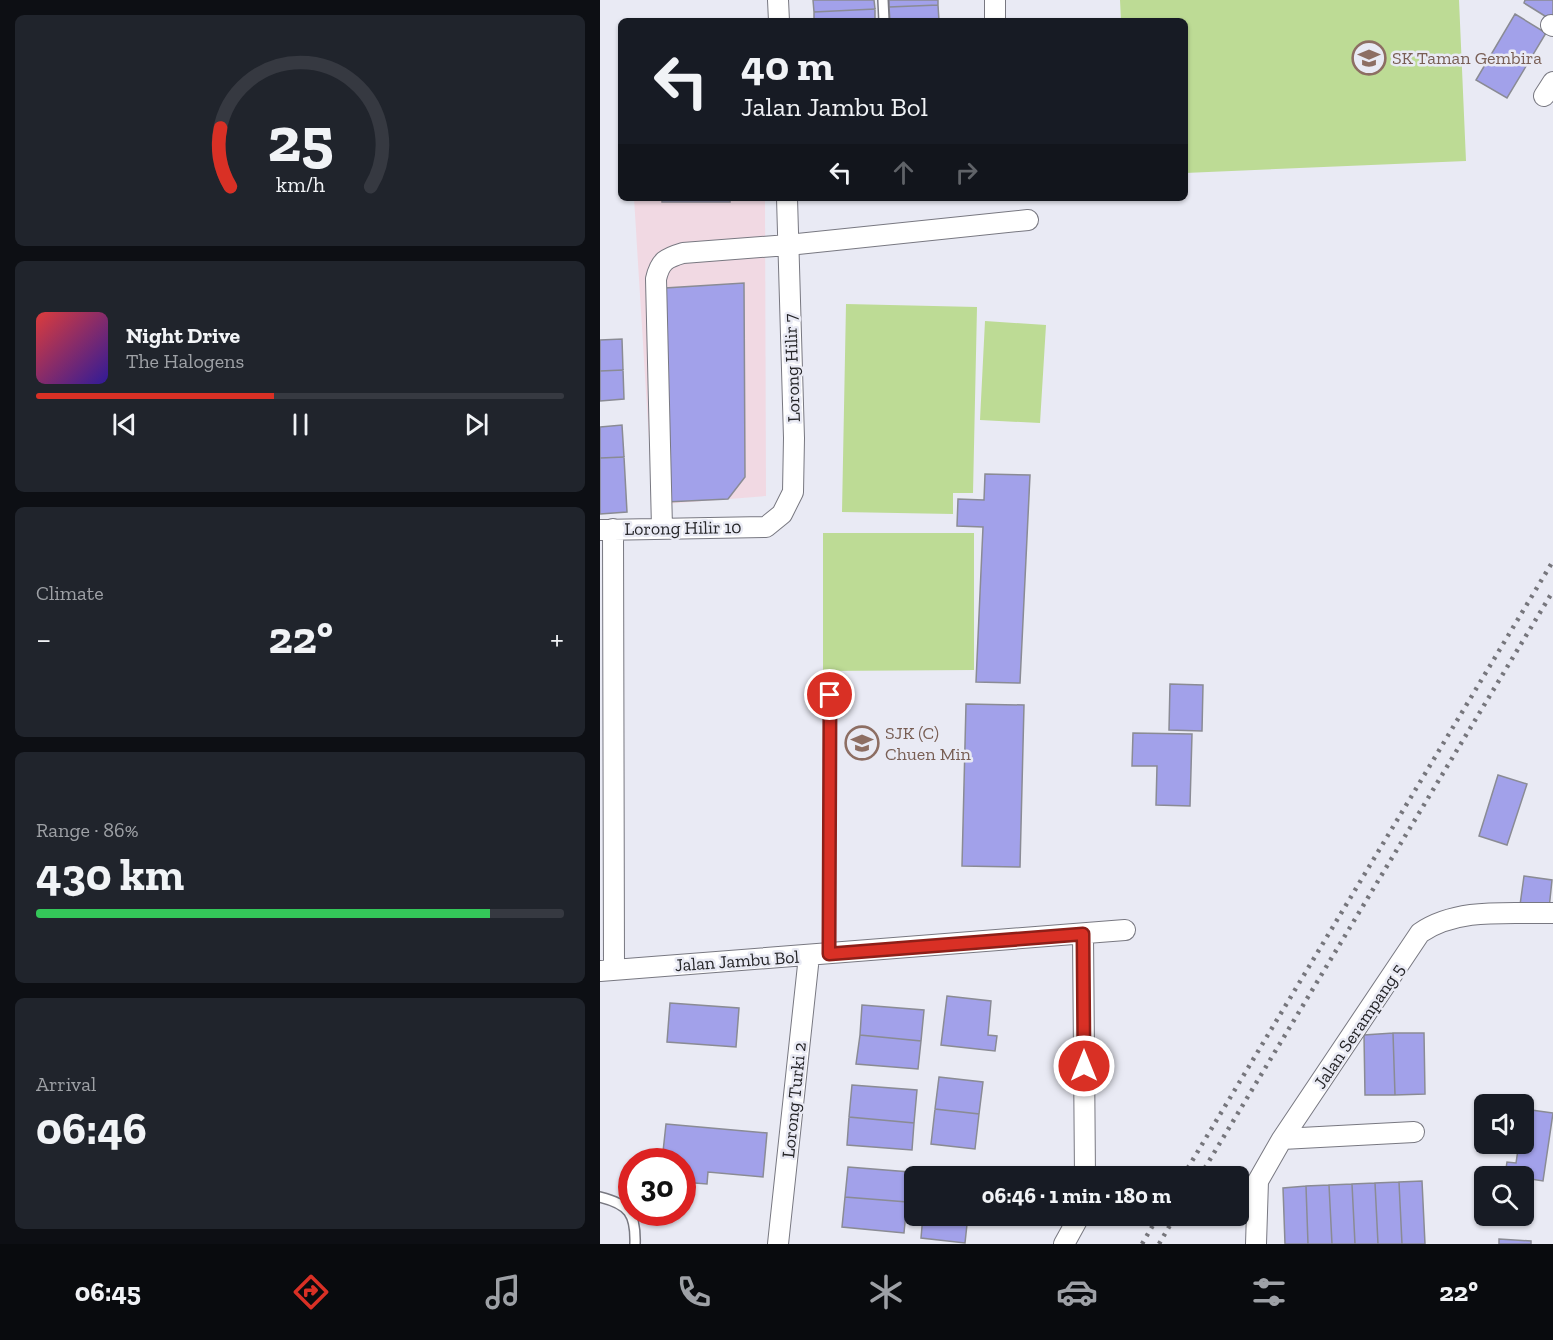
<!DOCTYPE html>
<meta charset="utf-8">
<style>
:root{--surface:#171b24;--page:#20242c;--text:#f1f3f6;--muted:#9ea1a6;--line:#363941;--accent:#d93025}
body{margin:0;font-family:"Zilla Slab",serif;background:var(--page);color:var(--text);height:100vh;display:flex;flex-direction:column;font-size:22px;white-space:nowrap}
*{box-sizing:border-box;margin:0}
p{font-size:20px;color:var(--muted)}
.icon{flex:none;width:33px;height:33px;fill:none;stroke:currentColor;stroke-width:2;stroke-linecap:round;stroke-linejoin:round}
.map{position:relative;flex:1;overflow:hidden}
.drawer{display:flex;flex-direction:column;gap:15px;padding:15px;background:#0d0f14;width:600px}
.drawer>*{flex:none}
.banner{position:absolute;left:18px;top:18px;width:570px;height:183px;border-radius:9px;box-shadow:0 2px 4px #0004;background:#171b24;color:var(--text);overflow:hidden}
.controls{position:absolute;left:874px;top:1094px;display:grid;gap:12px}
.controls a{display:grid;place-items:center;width:60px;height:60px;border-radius:9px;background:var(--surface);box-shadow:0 2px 4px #0004;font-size:30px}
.speed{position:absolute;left:18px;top:1148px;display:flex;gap:12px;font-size:30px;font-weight:700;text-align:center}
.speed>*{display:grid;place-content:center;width:78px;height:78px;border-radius:50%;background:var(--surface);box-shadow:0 2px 4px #0004;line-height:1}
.speed .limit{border:9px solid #d22;background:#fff;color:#111}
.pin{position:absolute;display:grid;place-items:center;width:51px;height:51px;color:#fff;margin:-26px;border:3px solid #fff;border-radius:50%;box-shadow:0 2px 6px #0007}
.me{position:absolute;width:66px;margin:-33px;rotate:0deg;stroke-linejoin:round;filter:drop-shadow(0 0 4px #0008)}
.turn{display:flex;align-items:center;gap:21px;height:126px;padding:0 24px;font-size:27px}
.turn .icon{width:78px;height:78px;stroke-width:2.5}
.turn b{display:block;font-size:42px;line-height:51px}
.lanes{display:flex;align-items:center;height:57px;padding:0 24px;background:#0003;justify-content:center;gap:30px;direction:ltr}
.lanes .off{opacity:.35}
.big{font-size:45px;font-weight:700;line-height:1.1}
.drawer .card{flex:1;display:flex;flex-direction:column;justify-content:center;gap:9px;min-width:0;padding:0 21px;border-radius:9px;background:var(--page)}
.drawer .dial{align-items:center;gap:0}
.dial svg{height:156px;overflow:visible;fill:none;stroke:var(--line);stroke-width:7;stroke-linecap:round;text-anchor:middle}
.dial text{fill:var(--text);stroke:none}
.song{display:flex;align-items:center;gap:18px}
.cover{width:72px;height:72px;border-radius:9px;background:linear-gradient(135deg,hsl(0 70% 55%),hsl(250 70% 35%))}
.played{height:6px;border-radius:3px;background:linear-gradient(90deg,var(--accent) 45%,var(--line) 45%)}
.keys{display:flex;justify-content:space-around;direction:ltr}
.heat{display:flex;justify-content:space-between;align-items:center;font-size:33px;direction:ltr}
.charge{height:9px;border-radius:4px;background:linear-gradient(90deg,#34c759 86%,var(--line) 0)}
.trip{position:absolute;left:304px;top:1166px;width:345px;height:60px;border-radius:9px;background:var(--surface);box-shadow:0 2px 4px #0004;font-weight:700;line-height:60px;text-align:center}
.tabs{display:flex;height:96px;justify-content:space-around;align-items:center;background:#090b0e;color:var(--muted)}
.tabs .icon{width:42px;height:42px}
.tabs .active{color:var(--accent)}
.tabs b{font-size:27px;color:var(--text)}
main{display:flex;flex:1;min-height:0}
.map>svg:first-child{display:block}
.commercial{fill:#f1d9e3}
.green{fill:#bddb95}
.building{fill:#a2a1ea;stroke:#8a8b94;stroke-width:1.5}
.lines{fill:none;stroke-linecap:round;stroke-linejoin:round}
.lane-casing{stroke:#787881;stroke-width:12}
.street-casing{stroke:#787881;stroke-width:22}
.lane{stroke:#fff;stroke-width:9}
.street{stroke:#fff;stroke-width:20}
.rail{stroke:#76767c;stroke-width:4.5;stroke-dasharray:3 6;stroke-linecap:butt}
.route-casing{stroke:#8d1f18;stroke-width:15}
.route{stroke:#d93025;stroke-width:10}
.labels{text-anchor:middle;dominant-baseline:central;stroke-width:5;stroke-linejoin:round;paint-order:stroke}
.education-label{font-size:18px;fill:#785e54;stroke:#e9eaf4;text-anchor:start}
.street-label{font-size:18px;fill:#252528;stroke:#e9eaf4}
</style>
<main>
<section class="drawer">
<div class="card dial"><svg viewBox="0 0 100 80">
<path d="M14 69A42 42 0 1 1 86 69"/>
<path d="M14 69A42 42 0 0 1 9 39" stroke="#d93025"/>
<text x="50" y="56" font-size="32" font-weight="700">25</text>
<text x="50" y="72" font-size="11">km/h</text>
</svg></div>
<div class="card">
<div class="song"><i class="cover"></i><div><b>Night Drive</b><p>The Halogens</p></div></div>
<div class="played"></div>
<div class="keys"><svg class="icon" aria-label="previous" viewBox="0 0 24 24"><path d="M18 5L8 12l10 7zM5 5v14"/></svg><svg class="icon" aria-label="pause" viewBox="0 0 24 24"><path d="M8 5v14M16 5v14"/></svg><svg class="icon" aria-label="next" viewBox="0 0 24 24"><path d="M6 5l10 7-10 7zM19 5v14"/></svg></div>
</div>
<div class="card"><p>Climate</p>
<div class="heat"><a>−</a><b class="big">22°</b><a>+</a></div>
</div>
<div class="card"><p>Range · 86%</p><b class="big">430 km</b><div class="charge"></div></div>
<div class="card"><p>Arrival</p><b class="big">06:46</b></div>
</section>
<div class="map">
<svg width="953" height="1244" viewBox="0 0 953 1244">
<rect width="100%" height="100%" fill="#e9eaf4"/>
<path class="commercial" d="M34 198H165L166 496 53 505Z"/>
<path class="green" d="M520 0H859L866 161 585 173V21H521Z
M246 304 377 307 373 493H353V514L242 512Z
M385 321 446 325 440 423 380 420Z
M223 533H374V670L223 671Z"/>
<path class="building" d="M213 0H274L275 9 214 12Z
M289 0H338V5L289 7Z
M925 0H953V21L924 3Z
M338 5 339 21H290L289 7Z
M275 9V21H214V12Z
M915 14 946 33 907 98 876 80Z
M62 198H130V202H62Z
M144 283 145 477 128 499 66 502 65 288Z
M22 339 23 370 0 371V340Z
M23 370 24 399 0 401V371Z
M22 425 24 457 0 458V427Z
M24 457 27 512 0 514V458Z
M385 474 430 475 420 683 376 682 383 527 357 526 358 499 384 500Z
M570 684 603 685 602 731 569 730Z
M366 704 424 705 420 867 362 866Z
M533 733 592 734 590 806 556 805 557 766H532Z
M898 775 927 784 907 845 879 836Z
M924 876 952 880 949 909 920 905Z
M347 996 391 1001 388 1035 397 1036 395 1051 341 1045Z
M70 1003 139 1008 136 1047 67 1042Z
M262 1005 324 1010 321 1041 260 1035Z
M793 1033 795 1095H765L764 1035Z
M793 1033H824L825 1094 795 1095Z
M260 1035 321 1041 318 1069 256 1064Z
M339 1077 383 1082 379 1114 335 1109Z
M252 1085 317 1090 314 1123 249 1117Z
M335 1109 379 1114 375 1149 331 1144Z
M924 1109 953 1113 943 1181 924 1178V1176L905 1175 907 1162 916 1163 919 1143H924Z
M249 1117 314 1123 312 1150 247 1145Z
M66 1124 167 1133 163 1177 108 1172 107 1184 82 1182V1161H62Z
M248 1167 310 1172 307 1202 245 1197Z
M822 1181 825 1244H802L799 1182Z
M799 1182 802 1244H778L775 1183Z
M775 1183 778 1244H755L752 1184Z
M752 1184 755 1244H732L729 1185Z
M729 1185 732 1244H708L706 1186Z
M706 1186 708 1244H685L683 1188Z
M245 1197 307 1202 304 1233 242 1227Z
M323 1215H368L365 1243 321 1238Z
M899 1239 931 1241V1244H899Z"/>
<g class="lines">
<g class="lane-casing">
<path id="lane" d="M283 0 284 21
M229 954 230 695
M0 1197C29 1204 36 1214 35 1244"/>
</g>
<g class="street-casing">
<path id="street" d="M178 0 179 21
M395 0V21
M951 25 953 26
M944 96 953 82
M62 528 56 279C60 261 66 258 83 253L188 245 428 220
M13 529 14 970
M0 530 166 527 182 514 193 492 194 438 187 198
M483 934 485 1176
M0 971 525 930
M682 1139 814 1132
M178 1244 209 956
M464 1244 480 1215
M656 1244 658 1181 682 1139 820 933C858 907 909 914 953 913"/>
</g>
<use href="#lane" class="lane"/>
<use href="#street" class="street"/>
<path class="rail" d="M583 1176 953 561
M600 1176 953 591
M542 1244 559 1215
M559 1244 576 1215"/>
</g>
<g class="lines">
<g class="route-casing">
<path id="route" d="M230 695 229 954 483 934 484 1066"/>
</g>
<use href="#route" class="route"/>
</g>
<defs>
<g id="school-ring" transform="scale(1.725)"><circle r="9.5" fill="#e9eaf4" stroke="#8d6e63" stroke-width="1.5"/><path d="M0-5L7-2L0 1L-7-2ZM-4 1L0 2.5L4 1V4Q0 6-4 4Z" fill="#8d6e63"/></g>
</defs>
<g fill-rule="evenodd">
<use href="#school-ring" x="769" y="58"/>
<use href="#school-ring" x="262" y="743"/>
</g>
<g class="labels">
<g class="education-label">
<text x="792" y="58">SK Taman Gembira</text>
<text x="285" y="733">SJK (C)<tspan x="285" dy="21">Chuen Min</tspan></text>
</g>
<g class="street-label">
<text transform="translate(192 368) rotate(-92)">Lorong Hilir 7</text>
<text transform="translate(83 528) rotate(-1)">Lorong Hilir 10</text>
<text transform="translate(137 961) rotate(-4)">Jalan Jambu Bol</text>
<text transform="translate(759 1026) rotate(-56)">Jalan Serampang 5</text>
<text transform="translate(194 1100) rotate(-84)">Lorong Turki 2</text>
</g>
</g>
</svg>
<div class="controls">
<a><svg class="icon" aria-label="sound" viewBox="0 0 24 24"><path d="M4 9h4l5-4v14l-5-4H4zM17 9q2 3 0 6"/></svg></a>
<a><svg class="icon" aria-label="search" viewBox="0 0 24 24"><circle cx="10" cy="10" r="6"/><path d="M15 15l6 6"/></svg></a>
</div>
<div class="speed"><div class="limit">30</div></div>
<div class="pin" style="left:230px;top:695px;background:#d93025"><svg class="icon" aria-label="arrive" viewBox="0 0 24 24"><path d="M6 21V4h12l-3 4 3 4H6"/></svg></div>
<svg class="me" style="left:484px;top:1066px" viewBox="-20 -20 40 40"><circle r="17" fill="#d93025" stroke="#fff" stroke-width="3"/><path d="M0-11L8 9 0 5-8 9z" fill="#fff"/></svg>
<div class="trip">06:46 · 1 min · 180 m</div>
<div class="banner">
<div class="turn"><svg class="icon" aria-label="left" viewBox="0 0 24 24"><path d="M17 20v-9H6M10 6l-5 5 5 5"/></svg><div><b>40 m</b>Jalan Jambu Bol</div></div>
<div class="lanes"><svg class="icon" aria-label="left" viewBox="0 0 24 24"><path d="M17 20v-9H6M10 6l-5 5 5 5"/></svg><svg class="icon off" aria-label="ahead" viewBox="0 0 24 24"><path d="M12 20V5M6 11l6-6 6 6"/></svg><svg class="icon off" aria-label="right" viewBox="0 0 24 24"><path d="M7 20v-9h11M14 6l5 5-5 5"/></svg></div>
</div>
</div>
</main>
<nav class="tabs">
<b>06:45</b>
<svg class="icon active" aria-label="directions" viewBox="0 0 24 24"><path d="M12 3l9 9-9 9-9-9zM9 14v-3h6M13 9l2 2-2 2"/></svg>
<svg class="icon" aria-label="music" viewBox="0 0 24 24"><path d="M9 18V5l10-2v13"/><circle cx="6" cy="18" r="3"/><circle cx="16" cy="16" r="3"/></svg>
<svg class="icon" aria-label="phone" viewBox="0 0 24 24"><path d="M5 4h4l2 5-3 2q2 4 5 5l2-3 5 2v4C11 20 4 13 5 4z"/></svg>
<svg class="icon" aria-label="climate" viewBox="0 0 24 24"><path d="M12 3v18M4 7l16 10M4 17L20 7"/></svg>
<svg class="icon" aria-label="car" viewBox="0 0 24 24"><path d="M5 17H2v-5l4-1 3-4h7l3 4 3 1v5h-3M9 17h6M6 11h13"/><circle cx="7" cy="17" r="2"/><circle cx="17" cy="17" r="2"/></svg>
<svg class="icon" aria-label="filters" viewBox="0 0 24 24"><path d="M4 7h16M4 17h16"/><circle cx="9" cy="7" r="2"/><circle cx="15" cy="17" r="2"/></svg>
<b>22°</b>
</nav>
